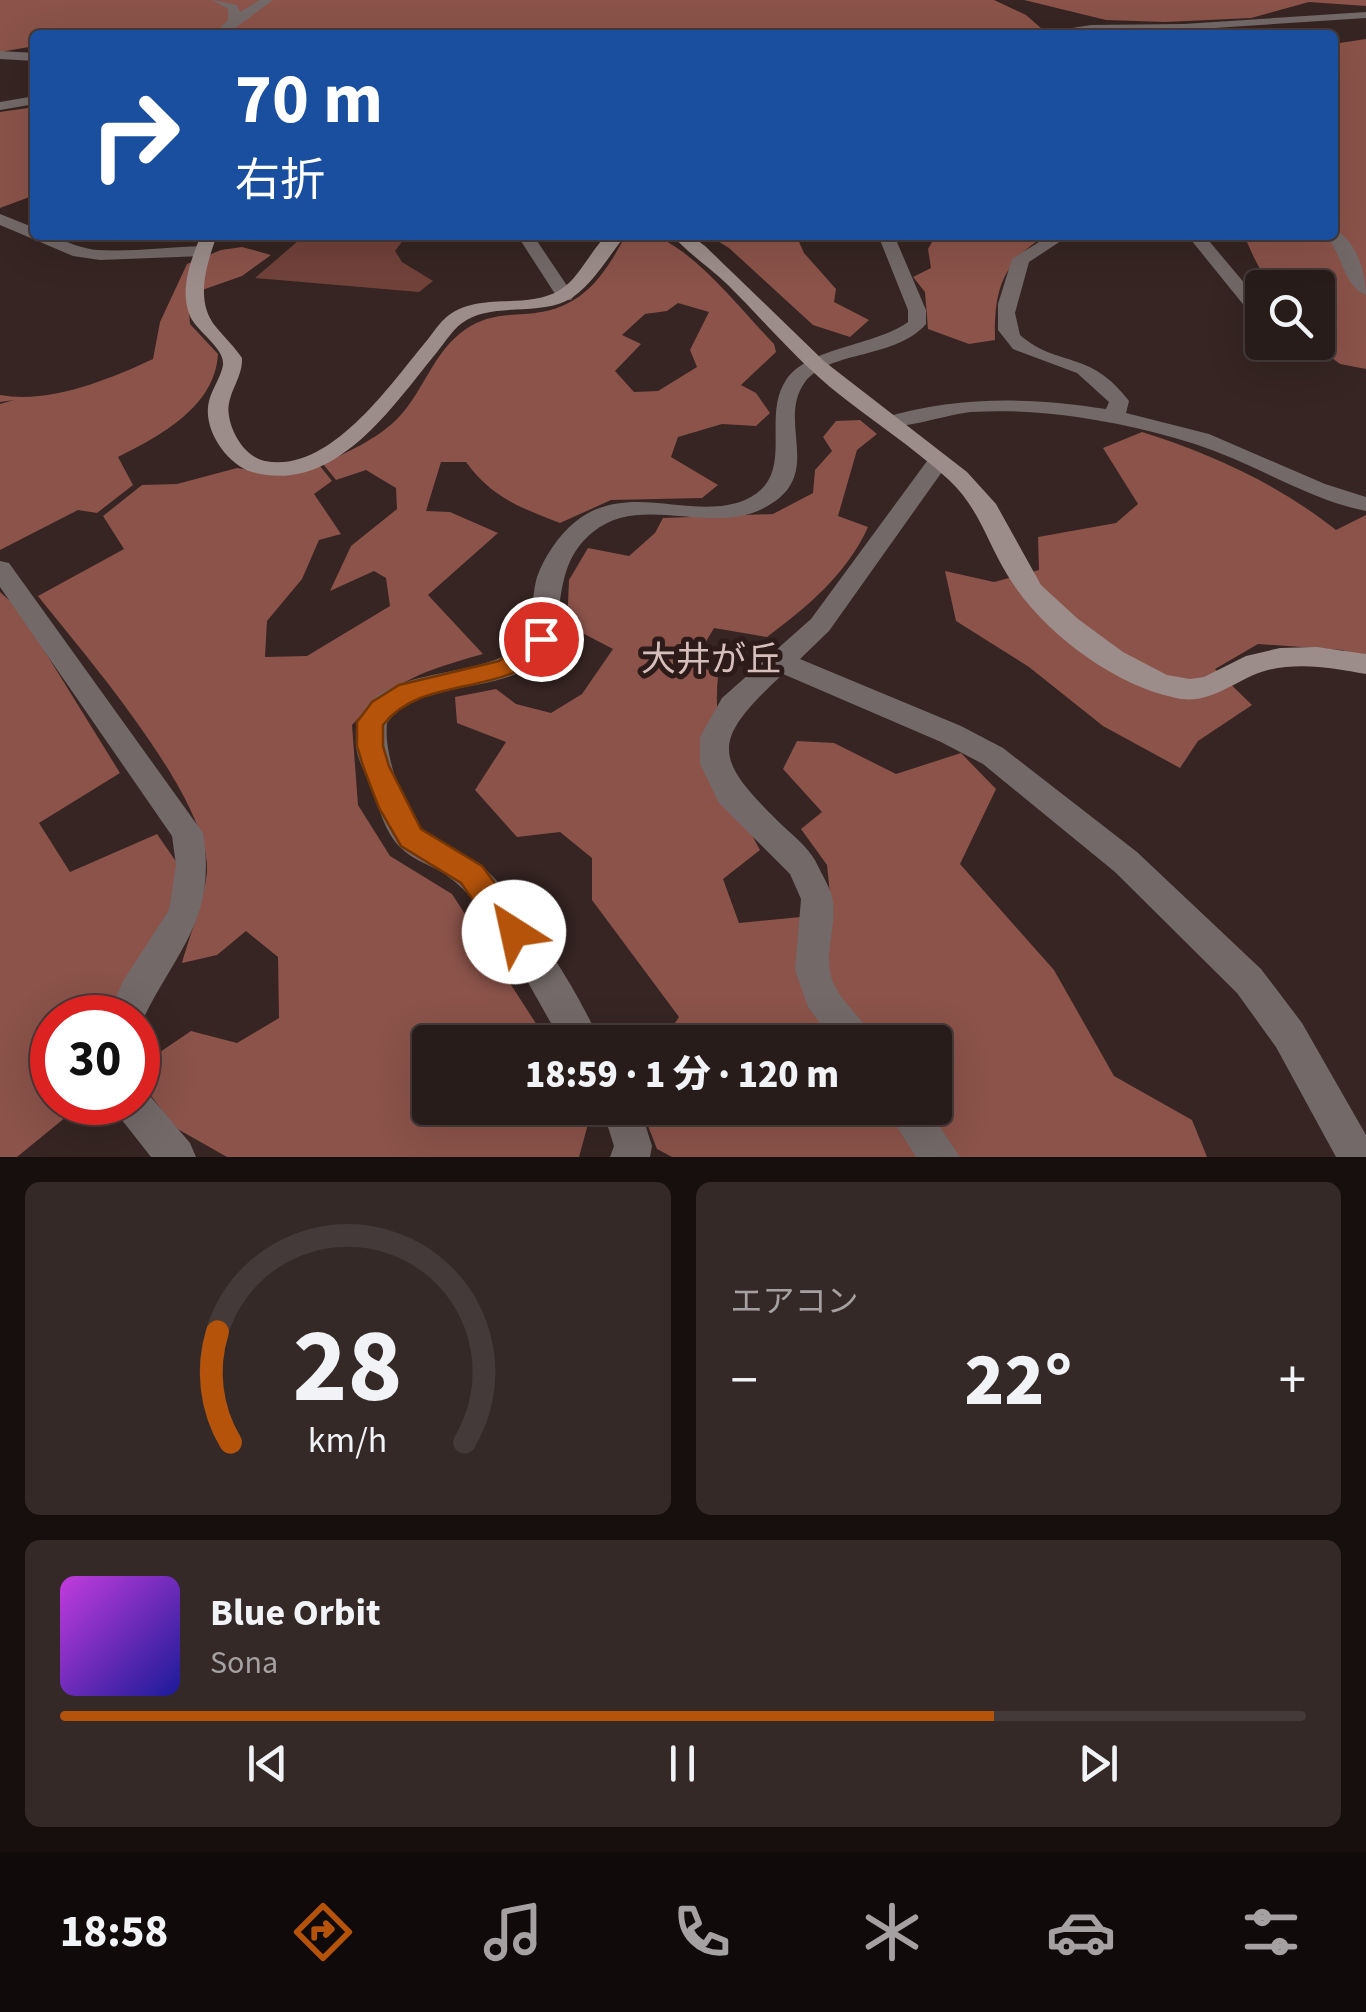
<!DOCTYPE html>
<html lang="ja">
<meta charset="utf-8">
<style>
:root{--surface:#281c1a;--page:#342927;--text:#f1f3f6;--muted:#a5a1a2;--line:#443a39;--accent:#b45309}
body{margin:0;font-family:"Source Sans 3","Noto Sans JP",sans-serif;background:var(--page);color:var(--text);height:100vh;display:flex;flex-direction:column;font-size:38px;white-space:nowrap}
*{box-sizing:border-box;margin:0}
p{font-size:32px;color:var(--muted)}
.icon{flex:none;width:55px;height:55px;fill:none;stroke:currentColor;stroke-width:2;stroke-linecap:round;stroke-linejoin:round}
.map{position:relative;height:1157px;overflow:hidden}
.sheet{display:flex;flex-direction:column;gap:25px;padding:25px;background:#160f0e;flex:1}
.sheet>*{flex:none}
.guide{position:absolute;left:30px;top:30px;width:1308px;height:210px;border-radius:10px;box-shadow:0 10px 40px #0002,0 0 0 2px var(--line);background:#1a4fa0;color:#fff;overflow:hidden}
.controls{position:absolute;left:1245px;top:270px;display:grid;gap:20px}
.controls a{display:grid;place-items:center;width:90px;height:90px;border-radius:10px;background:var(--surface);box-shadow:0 10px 40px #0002,0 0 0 2px var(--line);font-size:50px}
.speed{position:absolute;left:30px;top:995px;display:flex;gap:20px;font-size:50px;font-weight:700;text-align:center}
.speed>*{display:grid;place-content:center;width:130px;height:130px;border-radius:50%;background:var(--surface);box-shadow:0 10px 40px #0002,0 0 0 2px var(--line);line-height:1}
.speed .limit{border:15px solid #d22;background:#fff;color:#111}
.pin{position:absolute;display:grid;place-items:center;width:85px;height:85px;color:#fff;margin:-42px;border:5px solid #fff;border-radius:50%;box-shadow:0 2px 10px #0007}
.me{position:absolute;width:110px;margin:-55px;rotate:325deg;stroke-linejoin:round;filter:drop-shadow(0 0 8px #0008)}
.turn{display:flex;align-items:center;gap:35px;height:210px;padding:0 40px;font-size:45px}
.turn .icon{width:130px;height:130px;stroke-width:2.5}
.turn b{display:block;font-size:70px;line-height:85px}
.big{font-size:75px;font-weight:800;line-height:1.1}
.sheet .tile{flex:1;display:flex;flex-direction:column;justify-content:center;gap:15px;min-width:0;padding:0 35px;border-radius:15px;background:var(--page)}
.sheet .dial{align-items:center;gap:0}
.dial svg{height:260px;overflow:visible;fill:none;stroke:var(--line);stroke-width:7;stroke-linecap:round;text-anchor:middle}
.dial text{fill:var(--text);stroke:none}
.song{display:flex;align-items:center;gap:30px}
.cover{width:120px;height:120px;border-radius:15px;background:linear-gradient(135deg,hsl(290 70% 55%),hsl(240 70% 35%))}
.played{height:10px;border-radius:5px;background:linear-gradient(90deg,var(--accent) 75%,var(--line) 75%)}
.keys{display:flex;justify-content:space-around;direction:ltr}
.heat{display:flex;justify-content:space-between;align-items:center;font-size:55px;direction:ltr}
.sheet .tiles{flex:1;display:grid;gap:25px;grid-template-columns:1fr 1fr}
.tile:last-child{grid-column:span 2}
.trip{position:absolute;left:412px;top:1025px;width:540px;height:100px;border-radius:10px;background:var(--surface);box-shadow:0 10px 40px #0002,0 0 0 2px var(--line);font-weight:800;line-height:100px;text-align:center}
.dock{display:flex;height:160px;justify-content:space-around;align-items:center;background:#100b0a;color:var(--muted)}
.dock .icon{width:70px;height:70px}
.dock .current{color:var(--accent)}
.dock b{font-size:45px;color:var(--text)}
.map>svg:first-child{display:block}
.green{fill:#71423a}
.forest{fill:#8b534a;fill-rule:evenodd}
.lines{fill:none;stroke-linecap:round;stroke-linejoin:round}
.street{fill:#736968;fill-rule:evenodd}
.secondary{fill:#9c8d8a;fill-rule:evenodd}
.route{fill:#b45309;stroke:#753606;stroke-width:2.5}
.labels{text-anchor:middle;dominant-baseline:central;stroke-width:10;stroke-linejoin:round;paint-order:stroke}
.quarter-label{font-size:35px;fill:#d6bfbb;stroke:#2c1b19}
</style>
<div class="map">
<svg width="1366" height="1157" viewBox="0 0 1366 1157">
<rect width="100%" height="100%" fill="#362522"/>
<path class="green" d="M305 235H407L395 251 402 262 433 281 419 292 255 278Z"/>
<path class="forest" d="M0 0H994L1026 15 1042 29 1024 33 893 35H35V46L0 52Z
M1024 0H1366V6L1309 2 1251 18 1165 22 1106 20Z
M1366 39V369L1340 364 1312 343 1318 342V288C1265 287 1264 281 1244 235H1332L1333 44Z
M35 107V195L0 208V112Z
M653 235C696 251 741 310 774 344L776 352 741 385 756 393 770 413 756 426 722 424 678 437 671 457 718 485 702 498 611 500 560 523C521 508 491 497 466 462H441L426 511 450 512 498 533 428 595 483 654C424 671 395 679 352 725L358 805 390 856 452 894 548 1042H430V1108H588L591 1113 579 1157H227L174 1127 138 1078V1067L191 1031 237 1043 279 1018 278 957 246 931 217 955 182 963C188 940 208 889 207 867 206 794 84 654 38 596L124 549 103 516 142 485 177 484 237 468 270 473 320 466 332 481 314 494 341 534 319 540 302 579 267 621 265 657 307 656 390 606 386 578 374 571 330 591 351 546 397 509 396 488 366 470 336 480 323 464C347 452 377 439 396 420 423 394 433 351 466 329 484 316 505 315 525 314 577 311 600 283 623 240ZM678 303 709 312 690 350 697 367 658 391 634 392 615 371 641 344 622 335 645 314 667 311Z
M708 235H796L804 253 836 289 834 302 869 320 850 337 813 325 729 248Z
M936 235H1046C1002 263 994 289 995 340L969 344 928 329 925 292 913 277 931 268 928 249Z
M242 247 271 255 242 276 188 295 190 324 218 354C215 407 160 436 118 457L133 485 97 513 78 510 0 550V404L14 400 0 402V395C49 404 108 380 153 359L160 322 187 264 221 250Z
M860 420 877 434 857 450 838 516 868 527C847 574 807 607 767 637L714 628 694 662 718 676C712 735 731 799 760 850L723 879 739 923 832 914 827 865 801 829 822 812 783 769 797 741 834 743 896 774 961 753 996 789 960 864 1054 970 1114 1076 1192 1120 1207 1157H672L657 1149 641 1108H935V1042H662L679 1017 592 900V858L560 832 517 837 475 790 506 742 457 723 455 697 496 689 516 704 551 713 582 694 613 649 567 625 569 580 588 548 629 556 655 533 663 518 773 514 813 493 815 470 832 451 823 437 836 421Z
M1142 432C1212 454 1278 484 1336 530L1366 515V663L1343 650 1258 644 1215 669 1252 705 1198 741 1180 768 1103 726 1029 667 956 621 945 571 994 582 1039 570 1038 537 1116 523 1138 504 1103 448Z
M0 592 18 608 120 773 39 823 70 872 157 834 184 873 160 943 109 1017 52 1018V1102L83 1103 17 1157H0Z"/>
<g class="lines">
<path class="street" d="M212 0 237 5 240 12 260 0H273L226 35H214L228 20V9Z
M1366 12V18L1184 30 1028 35 1091 25 1184 24Z
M0 51 35 53V61L0 59Z
M35 96V104L0 110V102Z
M0 214 35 228V235C57 235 75 248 97 250 132 252 169 247 203 246L211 251 203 256 100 260 73 256 0 225Z
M1332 228C1356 239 1366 272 1366 295 1343 286 1342 252 1325 235H1332Z
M517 235H533L574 296 571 300H559Z
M878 235H894L926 310V324C896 359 830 350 805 382 775 423 828 477 762 509 709 535 640 493 593 532 543 572 575 634 532 665 490 695 419 679 387 723 383 752 404 816 428 834 452 851 477 858 497 881 533 922 579 992 600 1042H562C535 997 512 949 479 907 468 893 456 881 440 871 427 864 412 859 401 848 385 833 379 807 371 787 366 774 357 760 356 745 351 664 465 682 511 652 537 635 529 605 537 577 544 557 559 535 575 522 628 479 692 522 745 500 798 477 760 419 786 380 808 347 875 346 908 322V310Z
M1050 235H1070L1029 262 1015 313 1020 335C1058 368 1090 349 1129 401L1126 413 1209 434 1325 484 1366 497V511C1317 501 1277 477 1232 458 1182 437 1130 425 1077 417 1043 412 1006 410 971 412 949 414 898 431 882 426L878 422 882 418C958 396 1029 397 1106 409L1109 402 1077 373 1013 349 998 330V304L1012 259Z
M1187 235H1204L1262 304V320L1255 319Z
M938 455 949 462 829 631 800 659 961 726 1003 748 1137 852 1261 969 1302 1023 1366 1135V1157H1336L1276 1047 1237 993 1115 872 983 764 941 742 783 674C710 742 712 757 783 826 796 838 811 850 818 866 823 877 832 890 833 902 836 924 826 949 830 971 834 999 865 1017 874 1042H834L808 1007 795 970 801 899 790 874 719 803 700 764V737L722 698 811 619 930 457Z
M0 561 9 563 203 833C218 924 172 953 138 1030V1018H107L123 981 169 910 176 865 172 836 0 587Z
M138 1086 144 1089 190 1143 196 1157H151L118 1115 112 1102H138Z
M602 1108H640L652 1146 650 1157H610L614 1146Z
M885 1108H927L960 1157H916Z"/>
<path class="secondary" d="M201 235H217C207 263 194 301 216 327 225 338 234 346 242 358 243 379 225 395 229 416 232 435 246 457 265 461 329 474 389 386 424 344 432 335 439 322 449 315 481 292 527 310 560 290 579 278 588 255 604 238L626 235C608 256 591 289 566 301 534 316 490 302 462 323 451 331 442 347 433 357 390 410 333 495 252 472 226 464 202 428 209 401 212 389 221 377 223 365 225 348 197 332 190 316 179 289 191 260 201 235Z
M672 235H690L705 246 825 362 967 472 996 504 1041 585 1078 619 1123 652 1167 675 1190 679 1204 677 1246 656 1280 648 1317 647 1366 654V674C1335 668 1300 662 1268 670 1236 678 1212 706 1176 698 1113 685 1041 631 1008 576 987 542 979 508 949 480 912 446 869 419 830 387 793 356 762 319 728 285 710 268 688 253 672 235Z"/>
</g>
<path class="route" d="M541 630 553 639C515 702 426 670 383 725V746L389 766 421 829 482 866 525 923 530 932 525 942 514 946 503 942 461 883 401 846 379 808 363 766 357 746V722L372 702 399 685 499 661Z"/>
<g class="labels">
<g class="quarter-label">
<text x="711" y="660">大井が丘</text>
</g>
</g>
</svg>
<div class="controls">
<a><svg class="icon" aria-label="search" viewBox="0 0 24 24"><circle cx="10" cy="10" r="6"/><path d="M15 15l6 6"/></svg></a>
</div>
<div class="speed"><div class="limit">30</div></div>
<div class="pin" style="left:541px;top:639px;background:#d93025"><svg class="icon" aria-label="arrive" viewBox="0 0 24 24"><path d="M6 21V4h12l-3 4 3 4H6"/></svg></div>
<svg class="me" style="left:514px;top:932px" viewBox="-20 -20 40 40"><circle r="19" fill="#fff"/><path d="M0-13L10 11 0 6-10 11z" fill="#b45309"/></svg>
<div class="trip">18:59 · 1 分 · 120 m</div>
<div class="guide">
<div class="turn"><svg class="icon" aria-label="right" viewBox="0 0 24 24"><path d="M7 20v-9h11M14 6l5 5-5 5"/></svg><div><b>70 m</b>右折</div></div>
</div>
</div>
<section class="sheet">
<div class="tiles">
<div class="tile dial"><svg viewBox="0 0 100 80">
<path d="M14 69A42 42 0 1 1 86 69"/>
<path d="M14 69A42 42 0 0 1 10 35" stroke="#b45309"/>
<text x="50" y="56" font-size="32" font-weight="700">28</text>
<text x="50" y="72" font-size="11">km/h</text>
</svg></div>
<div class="tile"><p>エアコン</p>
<div class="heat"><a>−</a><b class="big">22°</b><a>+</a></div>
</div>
<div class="tile">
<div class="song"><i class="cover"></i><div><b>Blue Orbit</b><p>Sona</p></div></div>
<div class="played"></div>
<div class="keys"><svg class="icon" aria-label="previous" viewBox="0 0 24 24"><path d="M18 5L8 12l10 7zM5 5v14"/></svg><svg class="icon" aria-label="pause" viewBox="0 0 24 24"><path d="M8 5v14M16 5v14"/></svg><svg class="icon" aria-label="next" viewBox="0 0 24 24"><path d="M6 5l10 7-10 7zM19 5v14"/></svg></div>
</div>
</div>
</section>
<nav class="dock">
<b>18:58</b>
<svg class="icon current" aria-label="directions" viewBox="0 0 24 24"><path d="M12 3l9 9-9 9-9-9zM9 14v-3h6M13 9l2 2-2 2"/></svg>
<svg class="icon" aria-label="music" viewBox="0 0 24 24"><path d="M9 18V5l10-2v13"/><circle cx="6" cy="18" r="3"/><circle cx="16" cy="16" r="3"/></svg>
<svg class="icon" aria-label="phone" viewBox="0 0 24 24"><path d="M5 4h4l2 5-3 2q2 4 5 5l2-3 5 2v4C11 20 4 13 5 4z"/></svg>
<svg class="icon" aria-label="climate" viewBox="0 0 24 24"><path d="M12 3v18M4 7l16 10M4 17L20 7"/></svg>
<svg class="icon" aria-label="car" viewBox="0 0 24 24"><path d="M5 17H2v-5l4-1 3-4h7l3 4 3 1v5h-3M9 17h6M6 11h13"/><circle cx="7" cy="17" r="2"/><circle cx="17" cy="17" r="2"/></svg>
<svg class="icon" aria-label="filters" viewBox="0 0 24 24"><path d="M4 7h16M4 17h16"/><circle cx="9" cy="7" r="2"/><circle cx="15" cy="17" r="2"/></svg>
</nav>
